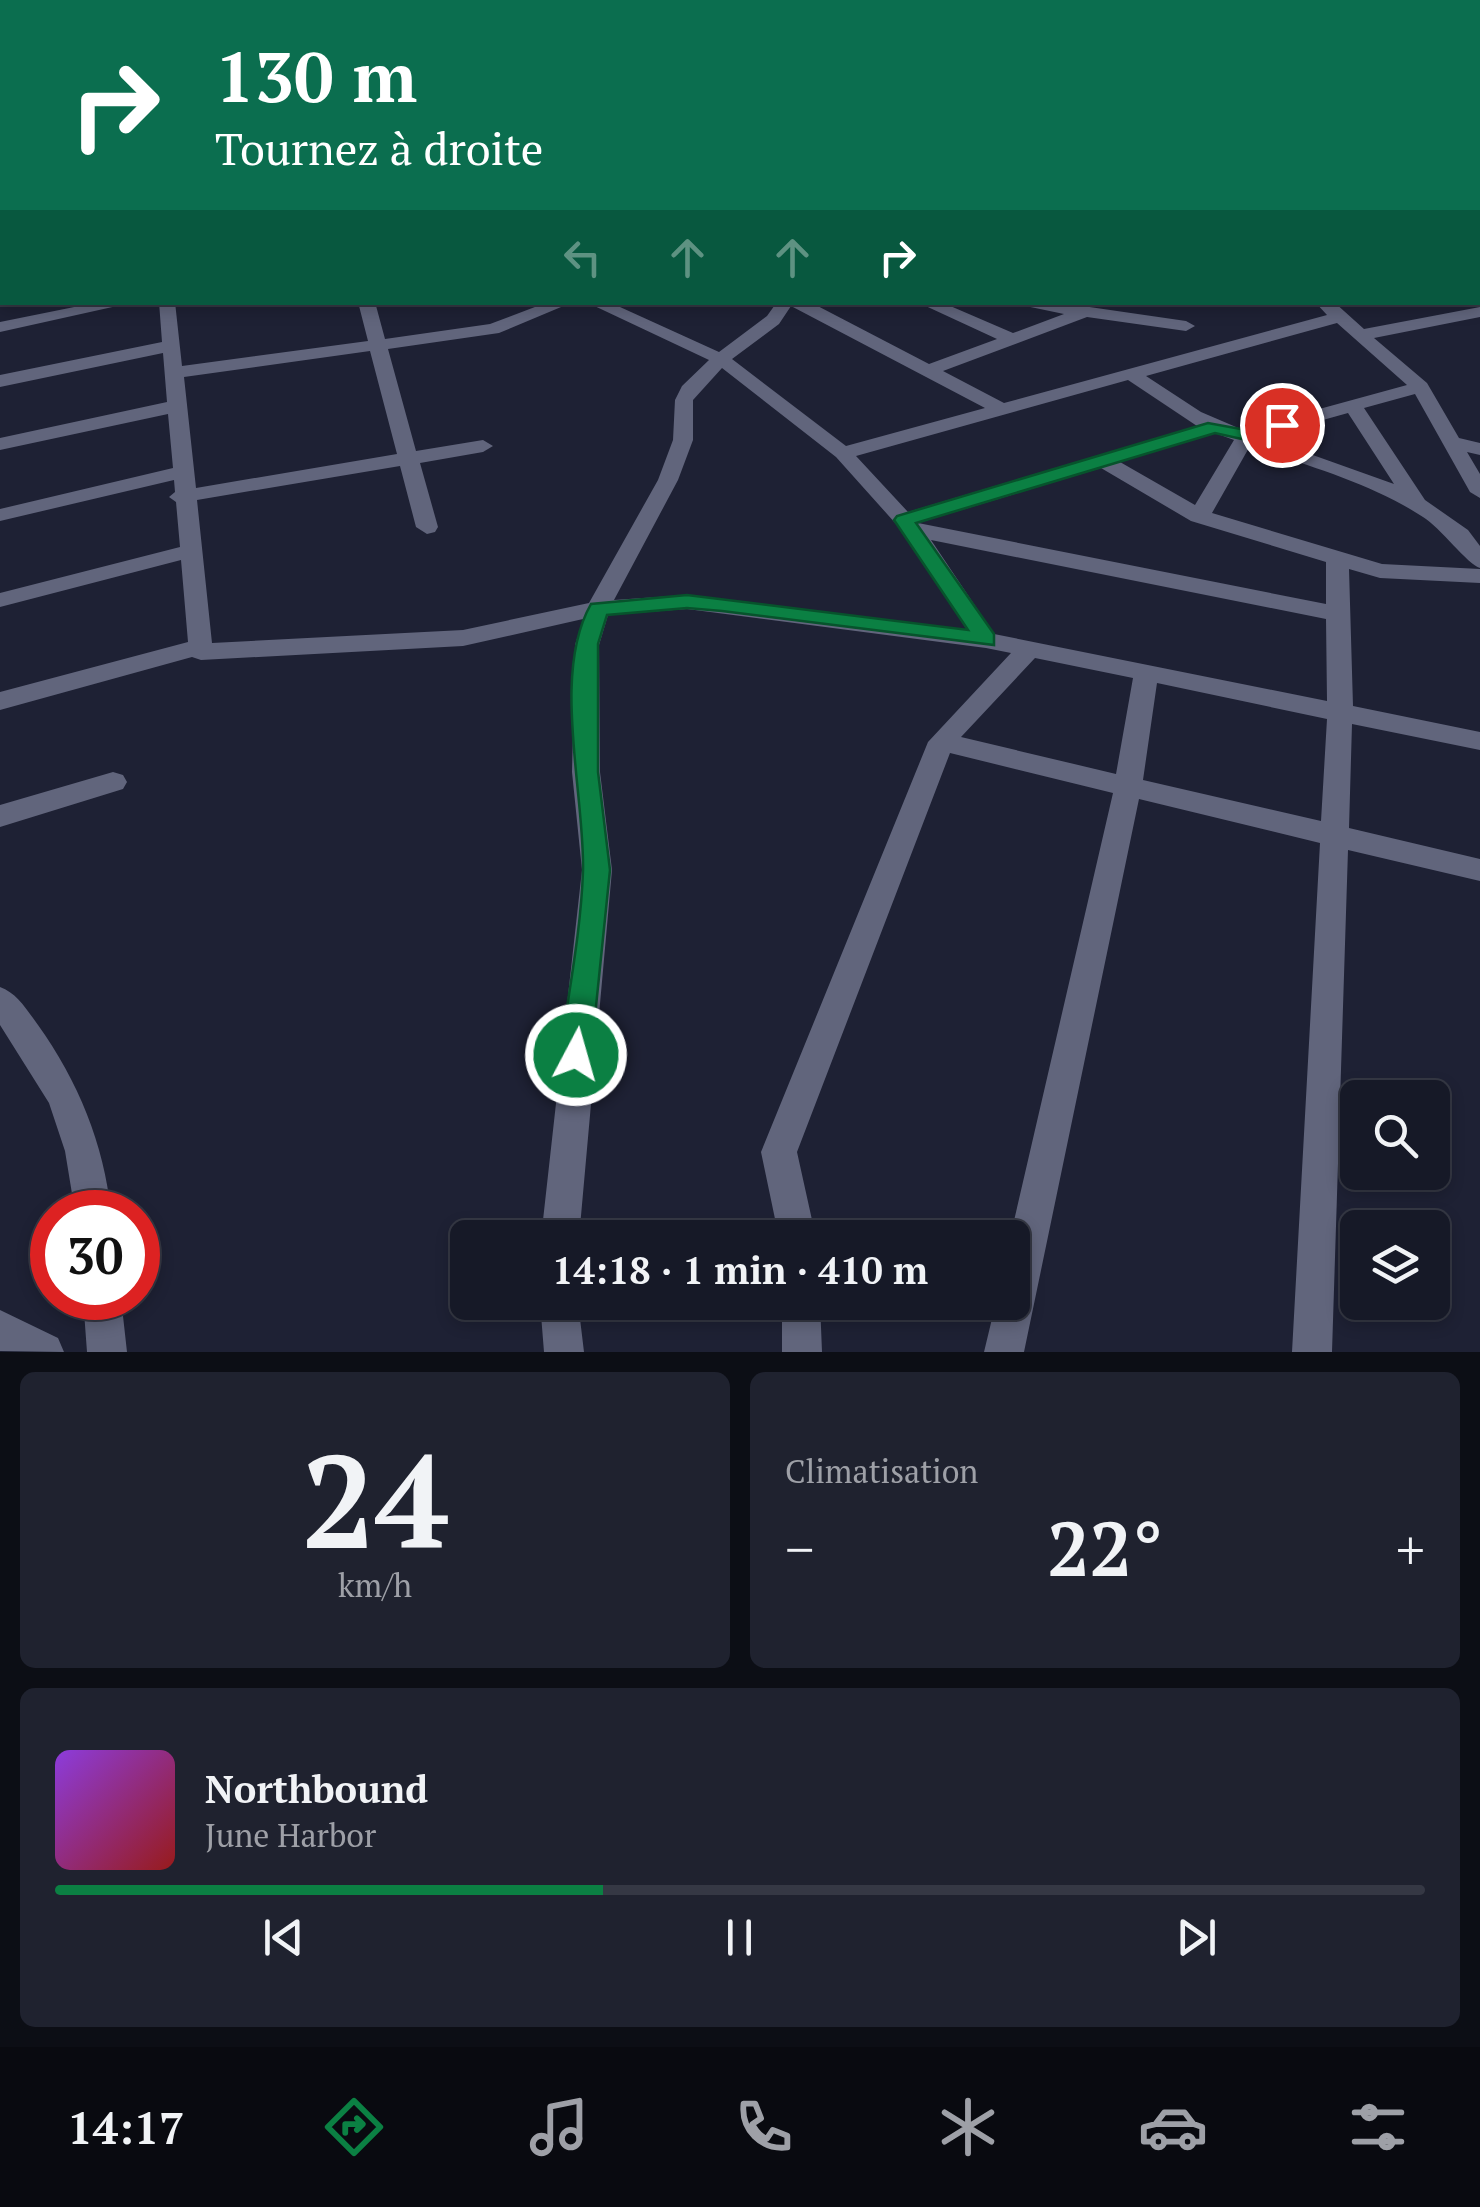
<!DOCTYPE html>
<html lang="fr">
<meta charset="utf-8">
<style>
:root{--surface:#161927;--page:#1f222f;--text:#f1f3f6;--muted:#9ea0a7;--line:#353844;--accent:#0b8043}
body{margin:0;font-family:"PT Serif",serif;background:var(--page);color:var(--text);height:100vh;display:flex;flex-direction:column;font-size:38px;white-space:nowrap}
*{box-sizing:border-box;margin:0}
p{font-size:32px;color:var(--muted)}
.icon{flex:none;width:55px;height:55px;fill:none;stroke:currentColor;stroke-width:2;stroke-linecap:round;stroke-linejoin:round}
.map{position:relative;height:1352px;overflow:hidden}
.details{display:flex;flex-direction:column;gap:20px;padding:20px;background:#0c0e15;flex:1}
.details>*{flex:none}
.top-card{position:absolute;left:0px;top:0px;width:1480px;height:305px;box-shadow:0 5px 15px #0003,0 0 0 2px var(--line);background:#0b6e4f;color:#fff;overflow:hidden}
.tools{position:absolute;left:1340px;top:1080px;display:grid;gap:20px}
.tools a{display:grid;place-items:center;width:110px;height:110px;border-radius:15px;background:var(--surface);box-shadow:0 5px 15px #0003,0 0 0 2px var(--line);font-size:50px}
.speed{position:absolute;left:30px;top:1190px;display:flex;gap:20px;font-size:50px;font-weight:700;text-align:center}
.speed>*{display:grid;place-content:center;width:130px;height:130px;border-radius:50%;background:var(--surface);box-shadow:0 5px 15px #0003,0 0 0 2px var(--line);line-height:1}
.speed .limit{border:15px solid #d22;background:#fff;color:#111}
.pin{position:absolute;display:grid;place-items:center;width:85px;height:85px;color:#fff;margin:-42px;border:5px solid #fff;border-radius:50%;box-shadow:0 2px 10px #0007}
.me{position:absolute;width:110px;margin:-55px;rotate:6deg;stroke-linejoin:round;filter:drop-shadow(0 0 8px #0008)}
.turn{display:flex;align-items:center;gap:35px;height:210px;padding:0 50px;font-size:45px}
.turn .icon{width:130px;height:130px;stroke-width:2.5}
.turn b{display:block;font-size:70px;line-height:85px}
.lanes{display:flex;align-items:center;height:95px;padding:0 50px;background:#0003;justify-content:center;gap:50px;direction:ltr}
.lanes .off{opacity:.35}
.big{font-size:75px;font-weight:600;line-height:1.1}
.details .card{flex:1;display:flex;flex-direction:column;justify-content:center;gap:15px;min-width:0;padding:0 35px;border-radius:15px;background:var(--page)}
.details .dial{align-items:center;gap:0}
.dial b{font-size:130px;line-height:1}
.song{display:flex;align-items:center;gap:30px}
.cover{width:120px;height:120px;border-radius:15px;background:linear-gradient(135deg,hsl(270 70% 55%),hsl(0 70% 35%))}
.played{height:10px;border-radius:5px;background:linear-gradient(90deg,var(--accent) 40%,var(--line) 40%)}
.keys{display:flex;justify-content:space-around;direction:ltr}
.heat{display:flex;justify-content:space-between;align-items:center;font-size:55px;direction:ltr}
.details .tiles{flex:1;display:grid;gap:20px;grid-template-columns:1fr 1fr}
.card:last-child{grid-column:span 2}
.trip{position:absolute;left:450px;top:1220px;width:580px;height:100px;border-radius:15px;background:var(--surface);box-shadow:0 5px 15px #0003,0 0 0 2px var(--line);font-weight:600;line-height:100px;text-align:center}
.tab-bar{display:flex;height:160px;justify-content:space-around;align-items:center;background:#090a10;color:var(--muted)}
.tab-bar .icon{width:70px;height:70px}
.tab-bar .selected{color:var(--accent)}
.tab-bar b{font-size:45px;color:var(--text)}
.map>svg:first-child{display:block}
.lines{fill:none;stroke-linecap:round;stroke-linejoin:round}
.minor{fill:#61657c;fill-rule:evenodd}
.route{fill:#0b8043;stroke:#07532c;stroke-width:2.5}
</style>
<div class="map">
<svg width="1480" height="1352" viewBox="0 0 1480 1352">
<rect width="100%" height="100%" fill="#1e2134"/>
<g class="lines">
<path class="minor" d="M6 0H23L24 2H9Z
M124 0H139L140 2H126Z
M613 0H639L640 2H616Z
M1209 0H1222L1223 2H1211Z
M1349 0H1378L1379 2H1352Z
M1478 30H1480V36H1478Z
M1478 107 1480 108V116L1478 115Z
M1478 149H1480V159L1478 158Z
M0 188H2V196H0Z
M1478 201H1480V210H1478Z
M0 222 2 223V232H0Z
M1478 260 1480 261V271L1478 270Z
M0 264H2V274H0Z
M99 302H135L0 332V322Z
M159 302H175L182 366 368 341 358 302H375L385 339 490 324 548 302H573L499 333 388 349 416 451 483 440 493 446 483 452 420 463 438 527 435 532 427 534 416 527 400 466 197 500 212 643 463 630 589 603 658 480 673 440 675 400 682 386 709 360 586 302H609L719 352 767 316 777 302H810L929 364 997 339 917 302H941L1013 333 1064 314 1007 302H1055L1186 321 1195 326 1186 331 1087 317 943 371 1004 403 1327 315 1315 302H1334L1364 329 1480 307V317L1374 338 1427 383 1459 438 1480 443V455L1467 452 1480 474V498L1470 492 1415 394 1364 408 1425 500 1468 530 1480 546V568C1468 565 1440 527 1423 517 1371 483 1309 466 1250 446L1212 513 1382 564 1480 569V583L1380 578 1349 569 1353 706 1480 732V750L1352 724 1349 828 1480 859V881L1348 850 1332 1352H1292L1320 843 1139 799 1024 1352H984L996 1302H1012L1010 1238 1113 793 950 753 797 1152 816 1238H779L761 1152 928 742 1011 653 986 648 687 609 608 615 599 645 600 772 612 870 579 1238H541L582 870 572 772 575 645 583 619 463 646 201 660 192 657 0 710V692L188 642 181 560 0 607V593L180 547 176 502 169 497 175 492 174 480 0 521V509L173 468 168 414 0 450V438L167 402 163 353 0 387V375L162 342ZM791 306 985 408 846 446 732 359 779 324ZM1337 323 1407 385 1243 430 1201 412 1146 376ZM370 351 397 454 196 488 184 377ZM722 368 836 457 905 534 967 630 687 595 614 600 678 480 693 440V400ZM1128 380 1197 426 908 512 856 456ZM1348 413 1394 484 1262 437ZM1215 433 1234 440 1195 505 1120 462ZM1101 468 1191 521 1326 562V604L918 523ZM931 540 1326 619 1327 701 994 634ZM1035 658 1133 678 1116 774 961 737ZM1157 683 1327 719 1321 821 1143 780Z
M113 772 123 775 127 782 123 789 0 827V805Z
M0 987C17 993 27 1010 38 1025 78 1081 104 1144 111 1212H75L65 1151 49 1103 0 1025Z
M83 1298H121L127 1352H87Z
M540 1302H578L584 1352H544Z
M782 1302H820L822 1352H782Z
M0 1310 58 1338 64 1352 0 1351Z"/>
</g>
<path class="route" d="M1282 420 1291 425 1288 429 1246 440 1215 433 916 523 994 634V645L722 611 687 608 607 615 598 644V772L610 870 591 1055 586 1065 576 1068 565 1065 560 1055C568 995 581 932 583 871 585 794 551 674 591 604L687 595 968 630 894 520 897 516 1208 423 1246 430Z"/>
</svg>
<div class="tools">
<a><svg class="icon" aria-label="search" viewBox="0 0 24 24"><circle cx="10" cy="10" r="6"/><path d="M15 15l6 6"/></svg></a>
<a><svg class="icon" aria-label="layers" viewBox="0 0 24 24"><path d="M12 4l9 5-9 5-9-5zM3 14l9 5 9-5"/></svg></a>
</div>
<div class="speed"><div class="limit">30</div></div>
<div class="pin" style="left:1282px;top:425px;background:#d93025"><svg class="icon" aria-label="arrive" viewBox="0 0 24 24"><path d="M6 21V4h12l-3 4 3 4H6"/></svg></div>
<svg class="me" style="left:576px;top:1055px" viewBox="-20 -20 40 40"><circle r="17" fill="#0b8043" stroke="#fff" stroke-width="3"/><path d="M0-11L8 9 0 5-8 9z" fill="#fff"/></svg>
<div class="trip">14:18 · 1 min · 410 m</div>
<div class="top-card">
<div class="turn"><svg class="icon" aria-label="right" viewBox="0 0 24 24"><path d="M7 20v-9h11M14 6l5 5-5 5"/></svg><div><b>130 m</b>Tournez à droite</div></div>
<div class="lanes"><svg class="icon off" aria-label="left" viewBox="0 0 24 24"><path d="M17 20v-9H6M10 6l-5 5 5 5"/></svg><svg class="icon off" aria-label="ahead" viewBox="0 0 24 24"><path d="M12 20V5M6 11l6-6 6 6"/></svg><svg class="icon off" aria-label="ahead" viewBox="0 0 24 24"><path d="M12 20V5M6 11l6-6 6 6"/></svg><svg class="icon" aria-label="right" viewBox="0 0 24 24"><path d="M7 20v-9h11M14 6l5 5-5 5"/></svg></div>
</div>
</div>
<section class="details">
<div class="tiles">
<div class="card dial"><b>24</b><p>km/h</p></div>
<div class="card"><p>Climatisation</p>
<div class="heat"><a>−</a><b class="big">22°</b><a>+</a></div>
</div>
<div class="card">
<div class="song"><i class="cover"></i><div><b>Northbound</b><p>June Harbor</p></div></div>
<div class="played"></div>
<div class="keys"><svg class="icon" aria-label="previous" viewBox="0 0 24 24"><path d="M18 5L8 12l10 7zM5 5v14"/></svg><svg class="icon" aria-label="pause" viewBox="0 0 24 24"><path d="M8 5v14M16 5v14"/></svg><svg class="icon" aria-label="next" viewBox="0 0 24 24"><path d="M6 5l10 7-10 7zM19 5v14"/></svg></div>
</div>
</div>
</section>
<nav class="tab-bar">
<b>14:17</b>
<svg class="icon selected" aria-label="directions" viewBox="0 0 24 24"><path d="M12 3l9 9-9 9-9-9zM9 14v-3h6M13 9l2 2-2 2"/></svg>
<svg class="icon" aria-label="music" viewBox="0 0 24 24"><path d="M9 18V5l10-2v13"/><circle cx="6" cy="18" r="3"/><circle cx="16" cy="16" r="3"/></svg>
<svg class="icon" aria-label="phone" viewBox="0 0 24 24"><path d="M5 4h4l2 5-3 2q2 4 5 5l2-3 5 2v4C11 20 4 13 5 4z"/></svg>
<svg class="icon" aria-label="climate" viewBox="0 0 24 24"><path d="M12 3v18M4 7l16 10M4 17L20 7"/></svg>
<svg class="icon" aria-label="car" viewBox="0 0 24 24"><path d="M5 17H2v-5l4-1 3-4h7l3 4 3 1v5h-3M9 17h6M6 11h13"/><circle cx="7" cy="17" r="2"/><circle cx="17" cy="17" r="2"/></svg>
<svg class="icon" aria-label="filters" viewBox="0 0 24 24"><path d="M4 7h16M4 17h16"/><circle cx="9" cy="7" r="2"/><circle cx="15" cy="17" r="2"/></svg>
</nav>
